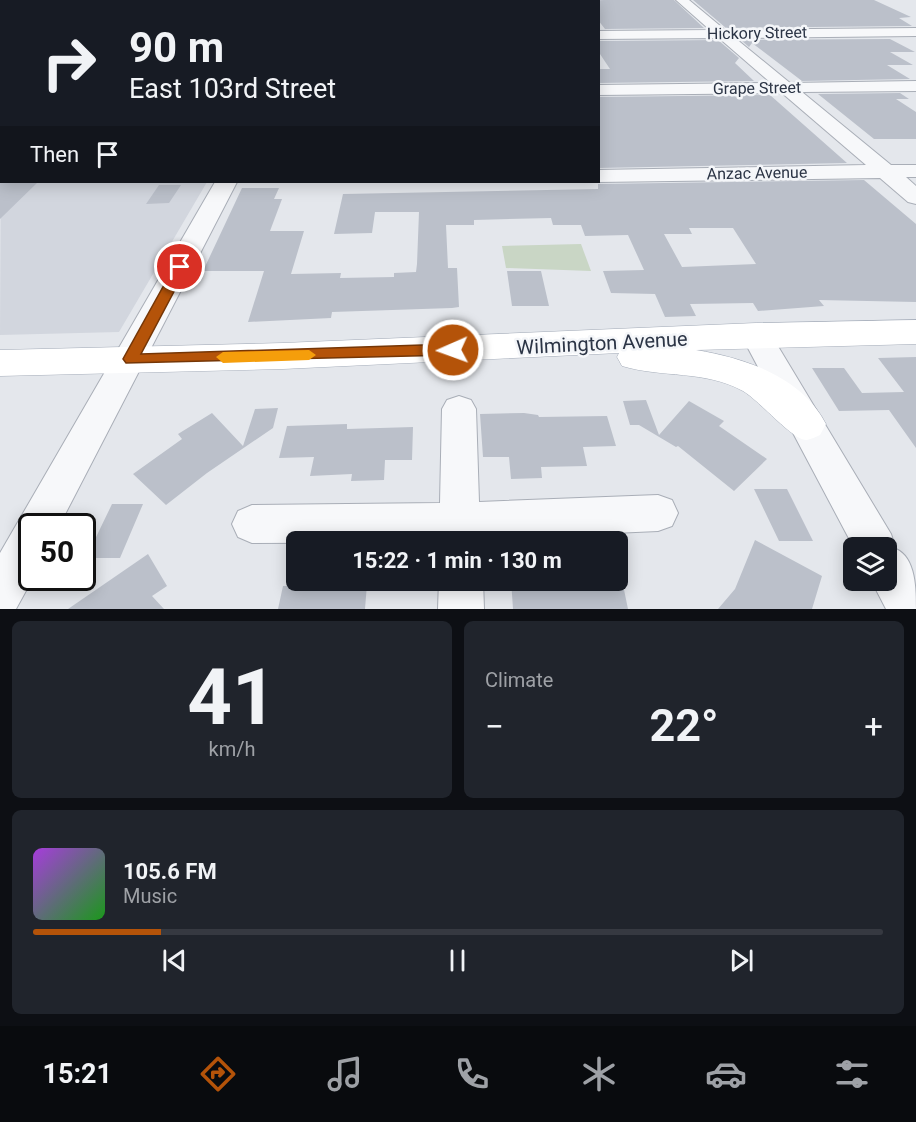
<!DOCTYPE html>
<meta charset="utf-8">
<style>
:root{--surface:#171b24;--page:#20242c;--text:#f1f3f6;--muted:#9ea1a6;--line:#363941;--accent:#b45309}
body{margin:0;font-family:Roboto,sans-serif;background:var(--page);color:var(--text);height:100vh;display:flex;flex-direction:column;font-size:22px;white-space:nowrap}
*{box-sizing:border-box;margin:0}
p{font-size:20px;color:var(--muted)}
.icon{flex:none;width:33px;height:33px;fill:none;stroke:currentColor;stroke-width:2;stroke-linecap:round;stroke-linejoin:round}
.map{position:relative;height:609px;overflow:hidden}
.panel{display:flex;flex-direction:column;gap:12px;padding:12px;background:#0d0f14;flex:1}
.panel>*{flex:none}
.banner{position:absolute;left:0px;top:0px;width:600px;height:183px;box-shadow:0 3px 15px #0003;background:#171b24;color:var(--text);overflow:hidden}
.buttons{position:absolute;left:843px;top:537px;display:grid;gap:12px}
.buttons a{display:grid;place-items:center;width:54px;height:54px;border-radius:9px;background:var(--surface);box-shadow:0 3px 15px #0003;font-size:30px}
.speed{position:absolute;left:18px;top:513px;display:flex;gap:12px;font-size:30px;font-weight:700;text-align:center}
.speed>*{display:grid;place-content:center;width:78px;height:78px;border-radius:50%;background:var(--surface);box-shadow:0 3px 15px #0003;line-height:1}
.speed .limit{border:3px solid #111;border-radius:9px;background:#fff;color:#111}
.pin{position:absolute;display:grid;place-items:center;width:51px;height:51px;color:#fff;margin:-26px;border:3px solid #fff;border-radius:50%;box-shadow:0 2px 6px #0007}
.me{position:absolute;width:66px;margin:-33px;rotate:268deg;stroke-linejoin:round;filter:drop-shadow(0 0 4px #0008)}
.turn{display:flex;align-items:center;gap:21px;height:126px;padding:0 30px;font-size:27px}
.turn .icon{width:78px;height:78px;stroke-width:2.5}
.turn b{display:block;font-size:42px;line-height:51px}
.then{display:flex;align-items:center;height:57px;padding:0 30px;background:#0003;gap:12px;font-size:22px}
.big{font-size:45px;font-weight:700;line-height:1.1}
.panel .tile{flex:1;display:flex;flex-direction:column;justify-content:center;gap:9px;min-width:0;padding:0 21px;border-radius:9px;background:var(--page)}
.panel .dial{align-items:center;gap:0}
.dial b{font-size:78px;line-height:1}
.song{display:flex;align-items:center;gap:18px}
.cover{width:72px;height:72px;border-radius:9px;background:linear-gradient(135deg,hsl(280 70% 55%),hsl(120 70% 35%))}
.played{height:6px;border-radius:3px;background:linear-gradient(90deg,var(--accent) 15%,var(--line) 15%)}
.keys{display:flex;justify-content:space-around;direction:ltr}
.heat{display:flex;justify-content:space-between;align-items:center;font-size:33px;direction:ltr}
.panel .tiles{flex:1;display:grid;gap:12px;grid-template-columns:1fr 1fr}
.tile:last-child{grid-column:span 2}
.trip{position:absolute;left:286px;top:531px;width:342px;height:60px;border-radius:9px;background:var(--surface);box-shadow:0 3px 15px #0003;font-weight:700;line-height:60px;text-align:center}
.dock{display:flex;height:96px;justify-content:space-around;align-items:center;background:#090b0e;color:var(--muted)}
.dock .icon{width:42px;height:42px}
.dock .selected{color:var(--accent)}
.dock b{font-size:27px;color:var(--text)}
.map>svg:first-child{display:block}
.built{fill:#d2d6de}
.green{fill:#c9d6c5}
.building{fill:#bbc0ca;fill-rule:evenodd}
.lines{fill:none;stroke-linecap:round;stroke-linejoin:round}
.minor-casing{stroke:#a9aeb7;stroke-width:2}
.major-casing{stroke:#a3abb8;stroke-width:1}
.minor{fill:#f7f8fa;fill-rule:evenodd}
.major{fill:#fff;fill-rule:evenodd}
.route{fill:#b45309;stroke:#753606;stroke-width:1.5}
.slow{fill:#f59e0b}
.labels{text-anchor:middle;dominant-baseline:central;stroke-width:5;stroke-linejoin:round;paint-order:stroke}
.far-street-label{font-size:16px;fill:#2b3445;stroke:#f4f6f9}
.street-label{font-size:20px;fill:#2b3445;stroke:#f4f6f9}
</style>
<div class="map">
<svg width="916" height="609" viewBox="0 0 916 609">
<rect width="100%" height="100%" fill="#e4e7ec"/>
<path class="built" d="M1 136 2 182H207L119 332 0 335Z"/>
<path class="green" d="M581 244 591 271 506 268 502 246Z"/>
<path class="building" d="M604 0H674L704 28 605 29 598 20V2L584 1Z
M693 0H874L911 17 899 18 912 26 726 28Z
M890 39 915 52H890L913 65H887L910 79 802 81 752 43 749 47 741 40Z
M718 40 739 58 735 63 754 81 598 83V69H610L598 51V41Z
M900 93 909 99H896L916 112V139H874L818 94Z
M770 95 847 163 598 168V97Z
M864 180 916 224V302L819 300 824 306 758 311 753 303 690 304 696 316 665 317 655 294 611 293 603 271 644 270 628 235 585 236 581 225H553L551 218 474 220V225H446L448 268H457L459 307 452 308 332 312 331 318 248 322 264 271H203L242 188H279L274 199H282L270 231H304L291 274 341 273 340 278 394 277V273L416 272 417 264 419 212H375L372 233 334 234 343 194 598 189V184ZM689 228H733L756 264 682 267 664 234H692Z
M0 182H38L0 219Z
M159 185H181L169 203 146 204Z
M507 271H541L549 306H512Z
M916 357V448L889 410 839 411 812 368H844L862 393 904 392 878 358Z
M646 400 659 435 689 401 724 421 719 426 767 459 734 491 678 446 676 447 639 425H630L623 401Z
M278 408 273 428 207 473 166 505 133 474 182 439 178 434 212 413 243 446 255 409Z
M524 413 538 415 539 417 607 416 616 446 583 447 587 466 541 467 542 478 511 479 509 457H483L480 414Z
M347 424V429L413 427 412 460H385L384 480 351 481 352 474 310 476 314 457 279 458 287 426Z
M754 489H787L813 541H779Z
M112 504H143L120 558H86Z
M755 540 822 576 812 609H718L735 589Z
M148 554 167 586 152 596 164 609H68Z
M511 580H622L628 609H513Z
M367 584 365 609H278L283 586Z"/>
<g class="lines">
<g class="minor-casing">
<path id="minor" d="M62 0H74L61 2Z
M175 0H210L211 1 176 2Z
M316 0H328V2H316Z
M676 0H689L725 30 916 28V36L735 38 790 83 916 81V91L802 92 891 165H916V177H906L916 186V204L908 202 880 178 598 182H594H598V170L866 165 782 93 598 95V85L771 83 719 38 598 39V31L710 30Z
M0 34H2L0 43Z
M0 82H2V92H0Z
M0 118H2L0 130Z
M215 182H237L59 526H32L33 578 16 609H0V553Z
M756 325 767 328 891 534 896 549C916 558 916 590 916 609H886L871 580H886V548H854L741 335 745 328Z
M459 396 471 400 476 409 479 502 658 495 672 500 678 513 672 526 658 531 481 539V542L252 543 238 537 232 524 238 511 252 505 440 503 442 409 447 400Z
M439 580H483L484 609H438Z"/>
</g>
<g class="major-casing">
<path id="major" d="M916 320V344L696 350C745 358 802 377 826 424L820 435C816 437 811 439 807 440 793 441 760 401 743 391 705 370 662 378 622 366L617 357 619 353 283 369 0 376V350L283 343 756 323Z"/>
</g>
<use href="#minor" class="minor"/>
<use href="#major" class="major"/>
</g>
<path class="route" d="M180 263 187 267 141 354 453 344 461 350 453 355 126 363 123 359 174 267Z"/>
<path class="slow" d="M309 350 316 355 309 360 223 363 216 357 223 352Z"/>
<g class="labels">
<g class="far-street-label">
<text transform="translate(757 33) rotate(-1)">Hickory Street</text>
<text transform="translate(757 88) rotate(-1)">Grape Street</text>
<text transform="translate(757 173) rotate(-1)">Anzac Avenue</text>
</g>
<g class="street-label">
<text transform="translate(602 343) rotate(-3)">Wilmington Avenue</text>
</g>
</g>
</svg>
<div class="buttons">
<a><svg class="icon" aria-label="layers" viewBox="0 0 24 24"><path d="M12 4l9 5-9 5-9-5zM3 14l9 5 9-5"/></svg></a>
</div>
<div class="speed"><div class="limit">50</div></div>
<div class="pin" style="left:180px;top:267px;background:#d93025"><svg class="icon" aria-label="arrive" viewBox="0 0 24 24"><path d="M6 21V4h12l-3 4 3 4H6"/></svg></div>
<svg class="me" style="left:453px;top:350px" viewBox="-20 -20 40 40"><circle r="17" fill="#b45309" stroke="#fff" stroke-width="3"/><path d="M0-11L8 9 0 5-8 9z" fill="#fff"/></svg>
<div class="trip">15:22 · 1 min · 130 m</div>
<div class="banner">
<div class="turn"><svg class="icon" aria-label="right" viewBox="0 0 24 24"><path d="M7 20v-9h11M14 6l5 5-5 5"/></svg><div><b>90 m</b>East 103rd Street</div></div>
<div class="then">Then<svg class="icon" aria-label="arrive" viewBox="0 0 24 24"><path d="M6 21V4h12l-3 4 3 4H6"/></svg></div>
</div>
</div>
<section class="panel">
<div class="tiles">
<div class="tile dial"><b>41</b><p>km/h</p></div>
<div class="tile"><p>Climate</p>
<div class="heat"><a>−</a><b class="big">22°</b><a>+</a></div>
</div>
<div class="tile">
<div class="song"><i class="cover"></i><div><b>105.6 FM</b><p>Music</p></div></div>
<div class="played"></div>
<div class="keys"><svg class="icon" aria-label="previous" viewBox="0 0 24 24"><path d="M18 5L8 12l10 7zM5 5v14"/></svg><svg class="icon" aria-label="pause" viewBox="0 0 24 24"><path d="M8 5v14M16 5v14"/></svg><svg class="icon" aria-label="next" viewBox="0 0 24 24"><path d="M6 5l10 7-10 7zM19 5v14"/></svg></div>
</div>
</div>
</section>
<nav class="dock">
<b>15:21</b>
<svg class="icon selected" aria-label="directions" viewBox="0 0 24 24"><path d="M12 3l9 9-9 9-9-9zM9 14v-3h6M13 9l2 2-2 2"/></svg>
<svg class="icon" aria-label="music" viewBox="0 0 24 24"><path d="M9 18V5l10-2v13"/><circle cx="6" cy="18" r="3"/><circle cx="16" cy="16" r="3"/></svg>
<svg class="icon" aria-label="phone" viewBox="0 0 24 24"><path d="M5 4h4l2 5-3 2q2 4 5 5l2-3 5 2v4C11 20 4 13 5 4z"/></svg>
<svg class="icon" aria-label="climate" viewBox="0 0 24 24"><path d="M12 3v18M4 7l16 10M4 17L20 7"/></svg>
<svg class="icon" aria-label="car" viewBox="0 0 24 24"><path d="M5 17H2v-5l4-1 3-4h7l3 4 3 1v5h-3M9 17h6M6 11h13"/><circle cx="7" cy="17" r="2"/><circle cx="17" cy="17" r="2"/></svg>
<svg class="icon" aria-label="filters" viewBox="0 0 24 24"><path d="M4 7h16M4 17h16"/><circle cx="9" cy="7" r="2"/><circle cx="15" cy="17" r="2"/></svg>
</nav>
